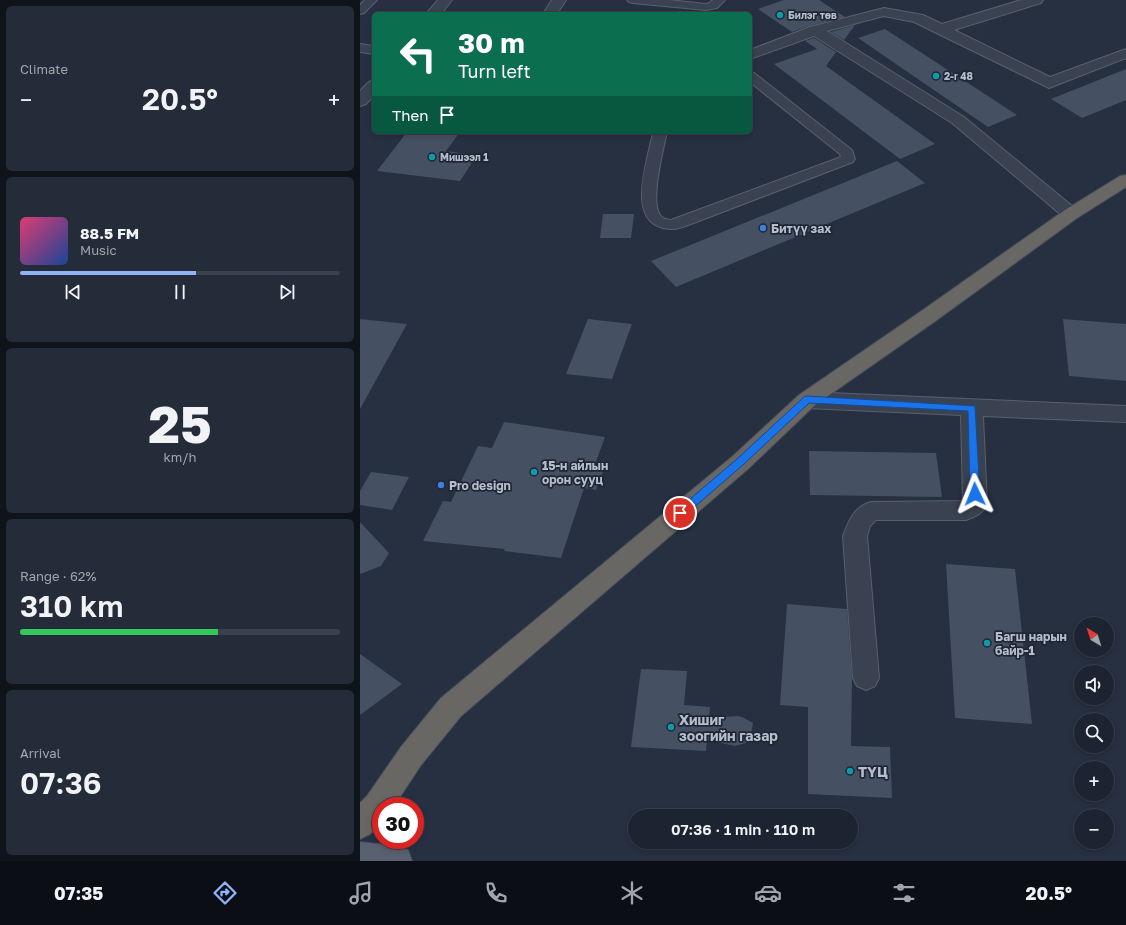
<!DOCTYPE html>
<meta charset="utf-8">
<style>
:root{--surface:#1c2431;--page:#252c39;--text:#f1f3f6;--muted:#a0a4ab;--line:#3a414d;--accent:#90b2f8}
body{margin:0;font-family:"Golos Text",sans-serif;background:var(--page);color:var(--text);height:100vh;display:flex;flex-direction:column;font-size:15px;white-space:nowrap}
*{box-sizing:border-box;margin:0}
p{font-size:13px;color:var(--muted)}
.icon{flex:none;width:22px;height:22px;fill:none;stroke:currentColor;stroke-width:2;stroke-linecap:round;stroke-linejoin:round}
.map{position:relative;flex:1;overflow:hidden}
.side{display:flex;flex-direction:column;gap:6px;padding:6px;background:#0f141b;width:360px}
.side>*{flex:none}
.hud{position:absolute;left:12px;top:12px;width:380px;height:122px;border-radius:6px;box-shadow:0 2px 6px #0003,0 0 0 1px var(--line);background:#0b6e4f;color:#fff;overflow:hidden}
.needle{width:26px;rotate:322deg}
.tools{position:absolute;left:714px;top:617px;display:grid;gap:8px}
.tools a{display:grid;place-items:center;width:40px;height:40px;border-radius:50%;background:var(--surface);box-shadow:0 2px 6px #0003,0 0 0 1px var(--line);font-size:20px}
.speed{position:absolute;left:12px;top:797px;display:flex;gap:8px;font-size:20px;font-weight:700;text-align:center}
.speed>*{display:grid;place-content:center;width:52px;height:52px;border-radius:50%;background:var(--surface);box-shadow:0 2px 6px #0003,0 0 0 1px var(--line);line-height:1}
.speed .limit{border:6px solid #d22;background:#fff;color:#111}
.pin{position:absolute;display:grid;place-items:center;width:34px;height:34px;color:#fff;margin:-17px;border:2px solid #fff;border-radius:50%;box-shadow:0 1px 4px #0007}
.me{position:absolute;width:44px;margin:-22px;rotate:358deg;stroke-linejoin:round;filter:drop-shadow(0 0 3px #0008)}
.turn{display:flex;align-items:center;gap:14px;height:84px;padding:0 20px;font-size:18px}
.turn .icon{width:52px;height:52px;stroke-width:2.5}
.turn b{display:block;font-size:28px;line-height:34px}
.then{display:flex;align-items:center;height:38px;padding:0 20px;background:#0003;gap:8px;font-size:15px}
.big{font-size:30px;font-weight:600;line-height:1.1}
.side .widget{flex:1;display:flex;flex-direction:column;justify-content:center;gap:6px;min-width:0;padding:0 14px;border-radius:6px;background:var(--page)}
.side .dial{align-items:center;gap:0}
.dial b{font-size:52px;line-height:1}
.song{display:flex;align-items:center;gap:12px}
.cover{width:48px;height:48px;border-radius:6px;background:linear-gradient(135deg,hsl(340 70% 55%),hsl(220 70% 35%))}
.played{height:4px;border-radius:2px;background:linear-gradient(90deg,var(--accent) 55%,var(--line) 55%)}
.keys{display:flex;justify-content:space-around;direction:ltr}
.heat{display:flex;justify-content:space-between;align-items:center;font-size:22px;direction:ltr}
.charge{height:6px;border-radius:3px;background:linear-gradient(90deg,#34c759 62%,var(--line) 0)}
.trip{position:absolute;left:268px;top:809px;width:230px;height:40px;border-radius:20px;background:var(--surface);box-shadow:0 2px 6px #0003,0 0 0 1px var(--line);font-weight:600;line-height:40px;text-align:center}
.dock{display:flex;height:64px;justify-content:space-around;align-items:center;background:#0b0e14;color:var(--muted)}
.dock .icon{width:28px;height:28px}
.dock .active{color:var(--accent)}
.dock b{font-size:18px;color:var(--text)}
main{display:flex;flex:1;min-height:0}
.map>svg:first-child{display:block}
.building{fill:#455063}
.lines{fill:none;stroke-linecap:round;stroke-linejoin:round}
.service-casing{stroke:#58606e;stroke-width:2}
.minor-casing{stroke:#58606e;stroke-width:2}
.tertiary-casing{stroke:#58606e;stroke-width:2}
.primary-casing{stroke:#444b5a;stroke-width:2}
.trunk-casing{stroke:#454d5b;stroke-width:2}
.service{fill:#3a4251;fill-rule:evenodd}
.minor{fill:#3a4251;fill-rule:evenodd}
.tertiary{fill:#3a4251;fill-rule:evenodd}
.primary{fill:#596171;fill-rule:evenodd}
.trunk{fill:#686764;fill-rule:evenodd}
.route{fill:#1a73e8;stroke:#114b97}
.culture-dot{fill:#0f9aa8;stroke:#1f2737;stroke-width:1.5}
.shop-dot{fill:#3f7fe0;stroke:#1f2737;stroke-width:1.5}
.labels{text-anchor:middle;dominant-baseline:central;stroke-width:3.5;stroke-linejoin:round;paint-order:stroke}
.far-poi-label{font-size:10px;font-weight:bold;fill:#b7becb;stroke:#1f2737;text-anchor:start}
.poi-label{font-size:12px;font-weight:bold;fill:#b7becb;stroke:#1f2737;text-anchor:start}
.near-poi-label{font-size:14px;font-weight:bold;fill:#b7becb;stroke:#1f2737;text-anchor:start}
</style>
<main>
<section class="side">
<div class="widget"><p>Climate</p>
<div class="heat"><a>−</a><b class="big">20.5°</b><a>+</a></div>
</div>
<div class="widget">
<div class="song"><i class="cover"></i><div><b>88.5 FM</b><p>Music</p></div></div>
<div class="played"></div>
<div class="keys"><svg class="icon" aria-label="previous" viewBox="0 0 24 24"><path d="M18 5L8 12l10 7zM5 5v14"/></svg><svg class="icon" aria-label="pause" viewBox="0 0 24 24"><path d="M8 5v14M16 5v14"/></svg><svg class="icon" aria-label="next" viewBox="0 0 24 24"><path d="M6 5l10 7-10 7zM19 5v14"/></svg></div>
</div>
<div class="widget dial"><b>25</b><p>km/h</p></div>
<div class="widget"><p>Range · 62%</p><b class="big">310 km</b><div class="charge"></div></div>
<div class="widget"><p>Arrival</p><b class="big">07:36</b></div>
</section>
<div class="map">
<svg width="766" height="861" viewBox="0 0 766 861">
<rect width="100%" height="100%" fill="#263041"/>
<path class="building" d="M424 0H459L485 17 449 26 432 32 398 9Z
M495 25 484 40 471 32Z
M525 29 657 115 628 127 498 38Z
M454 38 476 52 466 66 575 144 540 159 414 64 457 49 445 41Z
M766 69V100L722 118 691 99Z
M47 132H100L86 151 117 155 100 181 17 171Z
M537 161 565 183 316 287 291 261Z
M243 214H274L271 238H240Z
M0 319 47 324 0 409Z
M228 319 272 324 252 379 206 374Z
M703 319 766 324V381L709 376Z
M144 422 245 437 234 467 244 469 236 490 224 488 201 558 144 551 145 549 63 541 83 501 91 502 118 446 132 448Z
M449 451 576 453 582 497 450 495Z
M11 472 49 477 32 510 0 505V491Z
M0 522 29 553 21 566 0 574Z
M586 564 655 569 672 724 595 718Z
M427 604 487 609 492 680 491 746 530 747 532 798 448 794V707L420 705Z
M0 654 42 684 0 715Z
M281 669 327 671 324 705 350 707 349 718 377 716 382 717 393 723 390 739 386 743 375 746 347 740 346 751 271 747Z"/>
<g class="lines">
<g class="service-casing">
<path id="service" d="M5 0H17L4 13 0 14V5Z
M267 0H309L346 4 349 3 353 0H365L357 8 346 10 273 3 269 2Z
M390 72 394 73 492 150 495 159 493 162 331 224C325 226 317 230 310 229 263 226 288 160 293 132H307C303 150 290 201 300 215 303 219 306 219 311 220L481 157 480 154 390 82Z"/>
</g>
<g class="minor-casing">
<path id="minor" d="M192 0H206L197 14H183Z
M661 0H683L681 3 594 30 690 77 766 49V58L689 88 554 22 524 16 467 31 604 117 717 210 720 214 717 218 711 219 705 218 592 123 454 36 390 59V50L450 27 524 8 563 15 582 24Z
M0 44 14 46V54L0 52Z
M447 392 766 406V422L623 416 627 505C622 514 615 517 606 520H516L510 526 507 536 519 678 515 686 506 690 497 686 493 678 483 536C489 520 494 507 511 502L603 501 601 415 447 408 439 405 436 400 439 395Z"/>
</g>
<g class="tertiary-casing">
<path id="tertiary" d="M78 0H92L81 14H66Z
M14 80V95L6 104 0 106V91L9 82Z"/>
</g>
<g class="primary-casing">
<path id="primary" d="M0 842 37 846 48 850 52 861H0Z"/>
</g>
<g class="trunk-casing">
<path id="trunk" d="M766 175V187L717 218 574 322 455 405 389 468 101 716 61 765 34 806H21V823L10 834 0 839V803L7 796 41 747 81 698 373 456 439 395 560 312 705 210 760 176Z"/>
</g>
<use href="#service" class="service"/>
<use href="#minor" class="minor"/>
<use href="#tertiary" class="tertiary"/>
<use href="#primary" class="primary"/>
<use href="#trunk" class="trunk"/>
</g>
<path class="route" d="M447 396 615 406 620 494 618 496H612L610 494 608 411 449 403 384 464 324 516H317L315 513 317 510 377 459 444 397Z"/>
<g class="culture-dot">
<circle cx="420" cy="15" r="4"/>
<circle cx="576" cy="76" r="4"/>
<circle cx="72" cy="157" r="4"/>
<circle cx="174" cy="472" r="4"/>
<circle cx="627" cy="643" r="4"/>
<circle cx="311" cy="727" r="4"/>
<circle cx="490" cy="771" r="4"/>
</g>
<g class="shop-dot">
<circle cx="403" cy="228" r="4"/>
<circle cx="81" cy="485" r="4"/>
</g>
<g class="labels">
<g class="far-poi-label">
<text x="428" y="15">Билэг төв</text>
<text x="584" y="76">2-r 48</text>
<text x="80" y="157">Мишээл 1</text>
</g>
<g class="poi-label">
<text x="411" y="228">Битүү зах</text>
<text x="182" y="465">15-н айлын<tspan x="182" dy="14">орон сууц</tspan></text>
<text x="89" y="485">Pro design</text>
<text x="635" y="636">Багш нарын<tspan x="635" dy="14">байр-1</tspan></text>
</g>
<g class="near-poi-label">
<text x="319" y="719">Хишиг<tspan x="319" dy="16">зоогийн газар</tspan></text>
<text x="498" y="771">ТҮЦ</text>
</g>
</g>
</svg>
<div class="tools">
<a><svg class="needle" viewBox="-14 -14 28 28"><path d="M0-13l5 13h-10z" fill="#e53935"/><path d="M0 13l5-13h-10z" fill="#a0a4ab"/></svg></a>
<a><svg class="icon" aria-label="sound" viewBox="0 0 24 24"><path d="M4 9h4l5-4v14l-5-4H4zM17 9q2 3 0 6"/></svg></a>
<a><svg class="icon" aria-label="search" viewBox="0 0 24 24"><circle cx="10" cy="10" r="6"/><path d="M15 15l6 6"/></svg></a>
<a>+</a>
<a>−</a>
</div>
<div class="speed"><div class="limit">30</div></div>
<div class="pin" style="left:320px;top:513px;background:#d93025"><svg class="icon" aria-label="arrive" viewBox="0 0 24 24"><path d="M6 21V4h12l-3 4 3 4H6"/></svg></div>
<svg class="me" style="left:615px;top:494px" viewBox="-20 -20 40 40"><path d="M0-17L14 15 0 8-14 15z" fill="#1a73e8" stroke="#fff" stroke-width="4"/></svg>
<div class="trip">07:36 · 1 min · 110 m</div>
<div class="hud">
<div class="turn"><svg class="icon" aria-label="left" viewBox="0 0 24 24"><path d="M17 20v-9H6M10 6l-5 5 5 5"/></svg><div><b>30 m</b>Turn left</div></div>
<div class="then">Then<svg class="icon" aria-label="arrive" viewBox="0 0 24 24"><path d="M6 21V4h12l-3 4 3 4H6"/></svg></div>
</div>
</div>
</main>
<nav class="dock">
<b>07:35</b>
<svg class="icon active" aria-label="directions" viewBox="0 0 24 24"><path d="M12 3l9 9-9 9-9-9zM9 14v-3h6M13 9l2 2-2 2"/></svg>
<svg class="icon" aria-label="music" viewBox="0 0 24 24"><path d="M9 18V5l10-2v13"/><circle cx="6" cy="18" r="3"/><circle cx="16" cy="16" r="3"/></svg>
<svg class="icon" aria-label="phone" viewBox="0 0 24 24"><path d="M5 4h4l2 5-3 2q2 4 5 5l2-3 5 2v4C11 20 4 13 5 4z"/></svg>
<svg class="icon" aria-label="climate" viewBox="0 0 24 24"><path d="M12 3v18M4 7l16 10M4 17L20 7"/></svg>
<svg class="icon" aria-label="car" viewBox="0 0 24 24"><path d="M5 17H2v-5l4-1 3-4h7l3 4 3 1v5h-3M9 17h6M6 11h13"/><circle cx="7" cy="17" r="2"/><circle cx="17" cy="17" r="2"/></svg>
<svg class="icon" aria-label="filters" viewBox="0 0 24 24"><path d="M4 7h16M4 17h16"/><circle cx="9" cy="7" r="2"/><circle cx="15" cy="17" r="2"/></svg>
<b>20.5°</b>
</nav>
